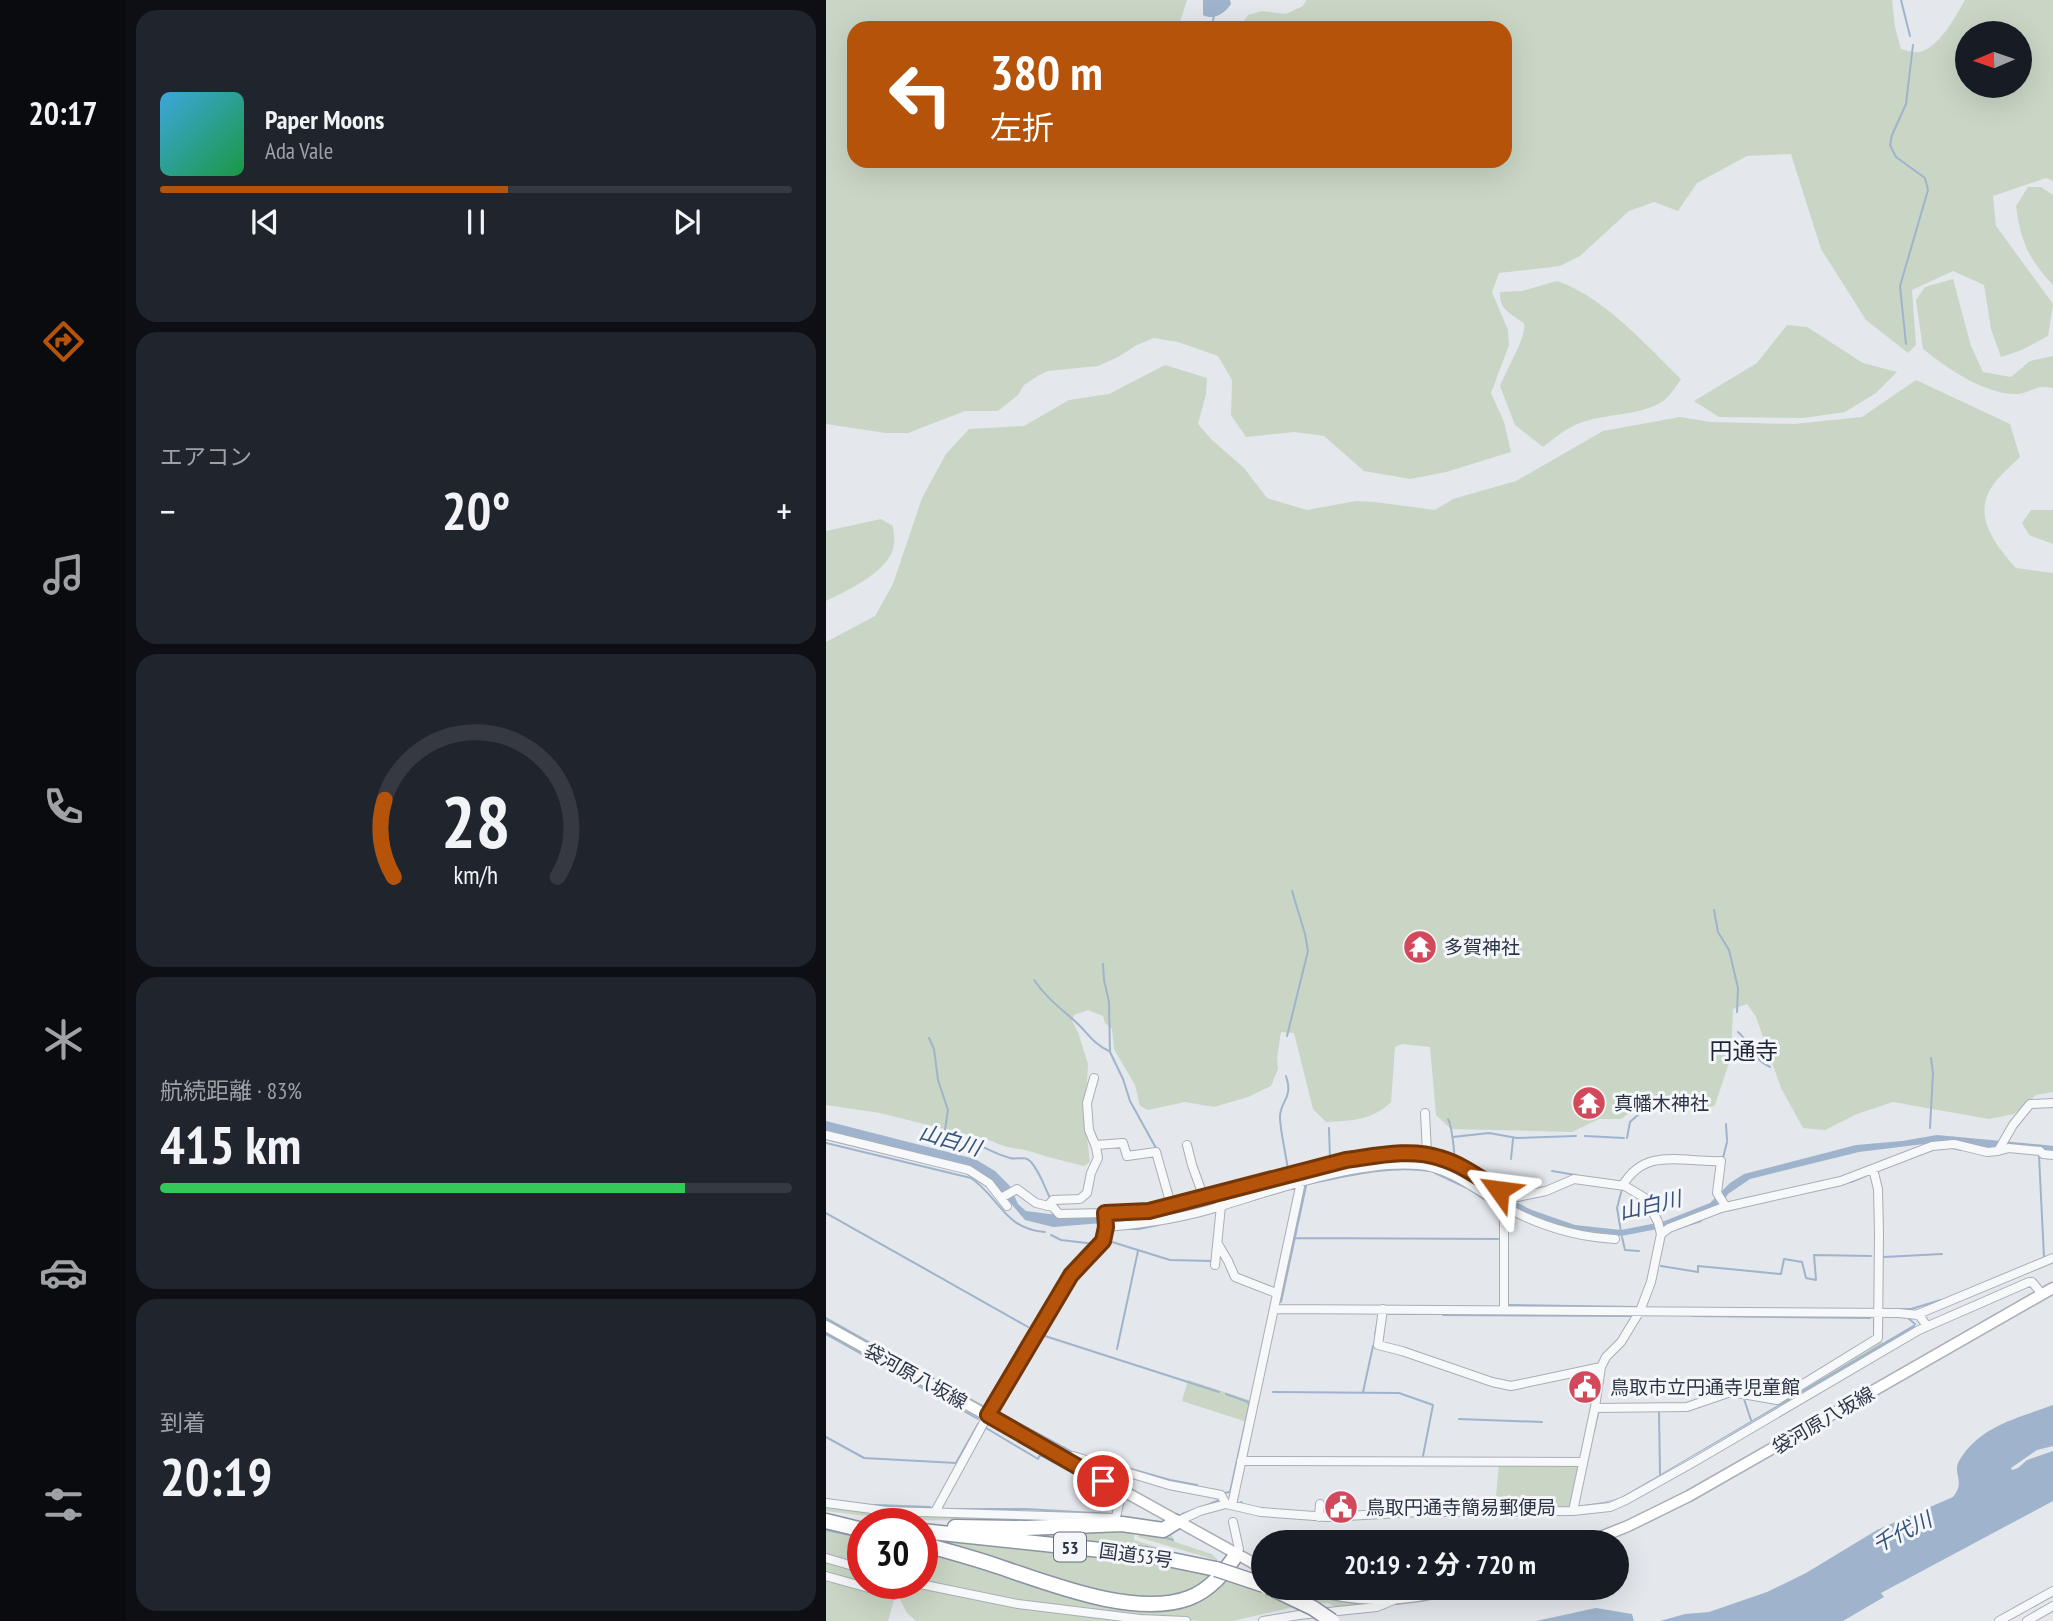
<!DOCTYPE html>
<html lang="ja">
<meta charset="utf-8">
<style>
:root{--surface:#171b24;--page:#20242c;--text:#f1f3f6;--muted:#9ea1a6;--line:#363941;--accent:#b45309}
body{margin:0;font-family:"PT Sans Narrow","Noto Sans JP",sans-serif;background:var(--page);color:var(--text);height:100vh;display:flex;flex-direction:column;font-size:26px;white-space:nowrap}
*{box-sizing:border-box;margin:0}
p{font-size:23px;color:var(--muted)}
.icon{flex:none;width:38px;height:38px;fill:none;stroke:currentColor;stroke-width:2;stroke-linecap:round;stroke-linejoin:round}
.map{position:relative;flex:1;overflow:hidden}
.sheet{display:flex;flex-direction:column;gap:10px;padding:10px;background:#0d0f14;width:700px}
.sheet>*{flex:none}
.guide{position:absolute;left:21px;top:21px;width:665px;height:147px;border-radius:21px;box-shadow:0 7px 28px #0002;background:#b45309;color:#fff;overflow:hidden}
.needle{width:46px;rotate:268deg}
.tools{position:absolute;left:1129px;top:21px;display:grid;gap:14px}
.tools a{display:grid;place-items:center;width:77px;height:77px;border-radius:50%;background:var(--surface);box-shadow:0 7px 28px #0002;font-size:35px}
.speed{position:absolute;left:21px;top:1508px;display:flex;gap:14px;font-size:35px;font-weight:700;text-align:center}
.speed>*{display:grid;place-content:center;width:91px;height:91px;border-radius:50%;background:var(--surface);box-shadow:0 7px 28px #0002;line-height:1}
.speed .limit{border:10px solid #d22;background:#fff;color:#111}
.pin{position:absolute;display:grid;place-items:center;width:60px;height:60px;color:#fff;margin:-30px;border:4px solid #fff;border-radius:50%;box-shadow:0 2px 7px #0007}
.me{position:absolute;width:77px;margin:-38px;rotate:301deg;stroke-linejoin:round;filter:drop-shadow(0 0 5px #0008)}
.turn{display:flex;align-items:center;gap:24px;height:147px;padding:0 28px;font-size:32px}
.turn .icon{width:91px;height:91px;stroke-width:2.5}
.turn b{display:block;font-size:49px;line-height:60px}
.big{font-size:52px;font-weight:700;line-height:1.1}
.sheet .card{flex:1;display:flex;flex-direction:column;justify-content:center;gap:10px;min-width:0;padding:0 24px;border-radius:21px;background:var(--page)}
.sheet .dial{align-items:center;gap:0}
.dial svg{height:182px;overflow:visible;fill:none;stroke:var(--line);stroke-width:7;stroke-linecap:round;text-anchor:middle}
.dial text{fill:var(--text);stroke:none}
.song{display:flex;align-items:center;gap:21px}
.cover{width:84px;height:84px;border-radius:10px;background:linear-gradient(135deg,hsl(200 70% 55%),hsl(140 70% 35%))}
.played{height:7px;border-radius:4px;background:linear-gradient(90deg,var(--accent) 55%,var(--line) 55%)}
.keys{display:flex;justify-content:space-around;direction:ltr}
.heat{display:flex;justify-content:space-between;align-items:center;font-size:38px;direction:ltr}
.charge{height:10px;border-radius:5px;background:linear-gradient(90deg,#34c759 83%,var(--line) 0)}
.trip{position:absolute;left:425px;top:1530px;width:378px;height:70px;border-radius:35px;background:var(--surface);box-shadow:0 7px 28px #0002;font-weight:700;line-height:70px;text-align:center}
main{display:flex;flex:1;min-height:0}
.dock{display:flex;flex-direction:column;width:126px;justify-content:space-around;align-items:center;background:#090b0e;color:var(--muted)}
.dock .icon{width:49px;height:49px}
.dock .selected{color:var(--accent)}
.dock b{font-size:32px;color:var(--text)}
.map>svg:first-child{display:block}
.green{fill:#c9d6c5;fill-rule:evenodd}
.water{fill:#9fb4cc}
.lines{fill:none;stroke-linecap:round;stroke-linejoin:round}
.stream{stroke:#9fb4cc;stroke-width:2}
.street-casing{stroke:#a9aeb7;stroke-width:10}
.secondary-casing{stroke:#a9aeb7;stroke-width:13}
.highway-casing{stroke:#8b94a3;stroke-width:17}
.street{stroke:#f7f8fa;stroke-width:8}
.secondary{stroke:#fff;stroke-width:10}
.highway{stroke:#fff;stroke-width:14}
.highway-bridge-casing{stroke:#8b94a3;stroke-width:17;stroke-linecap:butt}
.highway-bridge{stroke:#fff;stroke-width:14}
.route-casing{stroke:#753606;stroke-width:18}
.route{stroke:#b45309;stroke-width:12}
.labels{text-anchor:middle;dominant-baseline:central;stroke-width:6;stroke-linejoin:round;paint-order:stroke}
.shield{fill:#f4f6f9;stroke:#676e7b;stroke-width:2}
.shield-label{font-size:18px;font-weight:bold;fill:#2b3445}
.poi-label{font-size:19px;fill:#2b3445;stroke:#f4f6f9;text-anchor:start}
.street-label{font-size:19px;fill:#2b3445;stroke:#f4f6f9}
.water-label{font-size:21px;font-style:italic;fill:#34527a;stroke:#f4f6f9}
.quarter-label{font-size:23px;fill:#1d2536;stroke:#f4f6f9}
</style>
<main>
<nav class="dock">
<b>20:17</b>
<svg class="icon selected" aria-label="directions" viewBox="0 0 24 24"><path d="M12 3l9 9-9 9-9-9zM9 14v-3h6M13 9l2 2-2 2"/></svg>
<svg class="icon" aria-label="music" viewBox="0 0 24 24"><path d="M9 18V5l10-2v13"/><circle cx="6" cy="18" r="3"/><circle cx="16" cy="16" r="3"/></svg>
<svg class="icon" aria-label="phone" viewBox="0 0 24 24"><path d="M5 4h4l2 5-3 2q2 4 5 5l2-3 5 2v4C11 20 4 13 5 4z"/></svg>
<svg class="icon" aria-label="climate" viewBox="0 0 24 24"><path d="M12 3v18M4 7l16 10M4 17L20 7"/></svg>
<svg class="icon" aria-label="car" viewBox="0 0 24 24"><path d="M5 17H2v-5l4-1 3-4h7l3 4 3 1v5h-3M9 17h6M6 11h13"/><circle cx="7" cy="17" r="2"/><circle cx="17" cy="17" r="2"/></svg>
<svg class="icon" aria-label="filters" viewBox="0 0 24 24"><path d="M4 7h16M4 17h16"/><circle cx="9" cy="7" r="2"/><circle cx="15" cy="17" r="2"/></svg>
</nav>
<section class="sheet">
<div class="card">
<div class="song"><i class="cover"></i><div><b>Paper Moons</b><p>Ada Vale</p></div></div>
<div class="played"></div>
<div class="keys"><svg class="icon" aria-label="previous" viewBox="0 0 24 24"><path d="M18 5L8 12l10 7zM5 5v14"/></svg><svg class="icon" aria-label="pause" viewBox="0 0 24 24"><path d="M8 5v14M16 5v14"/></svg><svg class="icon" aria-label="next" viewBox="0 0 24 24"><path d="M6 5l10 7-10 7zM19 5v14"/></svg></div>
</div>
<div class="card"><p>エアコン</p>
<div class="heat"><a>−</a><b class="big">20°</b><a>+</a></div>
</div>
<div class="card dial"><svg viewBox="0 0 100 80">
<path d="M14 69A42 42 0 1 1 86 69"/>
<path d="M14 69A42 42 0 0 1 10 35" stroke="#b45309"/>
<text x="50" y="56" font-size="32" font-weight="700">28</text>
<text x="50" y="72" font-size="11">km/h</text>
</svg></div>
<div class="card"><p>航続距離 · 83%</p><b class="big">415 km</b><div class="charge"></div></div>
<div class="card"><p>到着</p><b class="big">20:19</b></div>
</section>
<div class="map">
<svg width="1227" height="1621" viewBox="0 0 1227 1621">
<rect width="100%" height="100%" fill="#e4e7ec"/>
<path class="green" d="M0 0H361L352 28H28V161H679V28H412L422 15 436 11 460 14 477 6 480 0H1066L1069 27 1075 49C1082 51 1091 54 1097 51 1116 43 1129 17 1139 0H1227V181L1220 178 1167 196 1170 226 1227 304 1222 336 1196 350 1175 357 1165 329 1158 285 1127 271 1086 290 1090 345 1082 353 1040 320 995 249 965 154 921 156 871 183 852 211 828 202 803 211 754 256 734 266 673 273 666 292 682 330 683 345 665 393 678 422 685 452 620 472 584 479 538 471 498 436 469 432 420 437 405 415 406 380 392 356 352 342 328 338 311 345 292 357 272 366 222 371 213 375 198 385 192 395 172 411H139L82 433H60L0 424ZM1141 33H1194V86H1141Z
M1202 187H1215L1227 195V285C1202 258 1195 242 1190 206Z
M1127 279 1145 346 1157 372 1185 377 1204 361 1227 356V388C1208 384 1204 394 1190 394 1158 394 1122 369 1097 349L1090 300 1099 287Z
M731 281C778 297 820 345 855 379 849 388 843 398 834 403 808 417 775 413 749 425 737 431 727 439 717 447L689 425 674 386C680 370 701 337 698 323 685 314 673 310 674 292L696 291Z
M961 325 981 327 1037 363 1071 372 1050 393 1019 412 977 418 893 417 868 401 931 363Z
M339 365 381 378 380 394 372 424 386 440 418 468 441 498 481 510 530 501 549 502 609 510 627 499 690 481 777 431 854 417 884 422 968 424 1036 417 1090 380 1184 424 1194 457C1185 466 1174 475 1167 485 1145 516 1170 545 1190 568L1227 573V1092L1210 1095 1188 1114 1163 1119 1067 1102 1031 1114 999 1130 977 1128 955 1088 930 1017 921 1004 907 1009 905 1057 889 1105C878 1111 864 1112 854 1105L846 1111 811 1107 795 1119H773L746 1132 625 1129 610 1115 604 1047 576 1044 569 1047 565 1102C547 1120 525 1121 500 1122L487 1109 468 1033 455 1032 451 1058 452 1069 445 1086 422 1097 388 1107 359 1102 322 1110 314 1106 309 1085 288 1049 286 1029 279 1023 277 1016 262 1010 248 1015 246 1021 252 1032 262 1064 259 1120 264 1162 258 1166C239 1161 221 1157 203 1151 188 1147 181 1149 166 1141L54 1113 0 1105V642L49 616 67 584 96 498 120 454 143 429 198 426 243 400 283 394Z
M1205 510H1227V544L1203 535 1196 523Z
M55 519 67 526C67 532 69 538 68 544 66 570 21 591 0 601V531Z
M1054 1339 1057 1345 955 1408 951 1401Z
M362 1380 423 1400 425 1403 421 1422 356 1401Z
M673 1463 754 1465 743 1508H669Z
M0 1506 254 1521 74 1520 0 1511Z
M0 1527 37 1534V1566L0 1555Z
M308 1529V1540L362 1557 288 1543 152 1532Z
M312 1529 345 1534 349 1542 386 1554 393 1561 312 1537Z
M107 1540 301 1557 389 1574 362 1594 323 1599 261 1590Z
M96 1547 333 1607 399 1578 411 1581 468 1607 407 1621H375L281 1612 185 1599 96 1581Z
M0 1561 37 1572V1583L0 1572Z
M0 1579 68 1600 62 1621H0Z
M40 1584H84L149 1599 303 1621H90L81 1613 70 1592Z
M459 1587H466L506 1600 551 1602 516 1610 502 1603H489Z"/>
<path class="water" d="M377 0H404L405 4C399 13 388 21 377 15Z
M0 1121 149 1159 169 1171 184 1186 192 1204 200 1211 240 1216 377 1201 427 1186 550 1159 574 1157 606 1158 633 1169 677 1196 706 1210 749 1225 795 1230 836 1222 884 1203 904 1183 918 1174 1030 1145 1076 1141 1111 1135 1219 1145 1227 1146V1154L1114 1142 1033 1152 924 1179 902 1194 895 1205 842 1227 795 1236 734 1227 701 1214 595 1163 470 1180 431 1191 391 1205 310 1222 276 1223 227 1227 199 1220 165 1180 148 1169 0 1131Z
M1089 1324V1327L795 1498 768 1506 737 1508 778 1502 794 1498Z
M1227 1405V1446L1211 1450 1185 1468 1186 1470 1192 1468 1201 1460 1227 1451V1501L1055 1593 1058 1597 1017 1621H834L859 1614 883 1612 941 1592 980 1573 1051 1530 1127 1497C1140 1481 1126 1474 1133 1461 1153 1426 1192 1418 1227 1405Z
M770 1608 806 1614 808 1621H710Z"/>
<g class="lines">
<path class="stream" d="M1075 0 1084 36
M385 28 388 16
M1080 344 1074 286 1102 190 1099 178 1070 157 1064 145 1066 135 1080 104 1087 45
M888 910 892 932 903 950 912 988 911 1012
M277 964 278 980 283 1002 284 1052 297 1079 304 1101 330 1148
M208 980C221 999 237 1010 253 1025 263 1035 269 1045 283 1051
M912 1032C928 1046 921 1055 944 1067
M461 1036 482 951 479 934 466 891
M103 1038 108 1049 112 1080 122 1110 117 1143
M914 1047 922 1046
M460 1076C468 1100 453 1100 454 1119 455 1135 460 1154 462 1170
M622 1119C626 1126 629 1155 628 1159
M900 1124 901 1140
M503 1128 504 1160
M1104 1128 1107 1073 1105 1058
M759 1136 798 1138
M627 1137 663 1133 691 1138 750 1136
M801 1138 804 1122 814 1113
M0 1143 145 1178C174 1198 178 1229 219 1232
M121 1146 125 1140C152 1140 162 1152 184 1158 192 1160 199 1155 205 1162 214 1172 218 1186 224 1198
M1126 1148 1135 1150
M605 1152 616 1154
M1213 1156 1218 1257
M897 1158 901 1142
M685 1159 687 1139
M726 1171 750 1175
M609 1173 641 1188 672 1208
M1025 1182 1039 1176
M482 1184C522 1176 563 1165 604 1171
M0 1213 202 1327
M856 1227 875 1221
M300 1229H313L332 1225
M795 1232 791 1208 796 1189
M225 1235 235 1240 269 1244
M796 1237 799 1250 813 1251
M469 1238 674 1239
M1058 1257 1116 1254
M835 1266 872 1272V1266L955 1274 958 1259 976 1262 980 1278 990 1280 988 1255 1045 1256
M455 1302 480 1186
M683 1305 810 1307
M1057 1309H1085L1115 1300
M454 1313H489
M561 1314H611
M617 1315 806 1316
M866 1316 1044 1318
M0 1318 160 1408
M1082 1318 1089 1324
M1048 1319V1328
M222 1325 247 1281 286 1242 344 1260 386 1261
M0 1334 152 1419
M549 1334 551 1326
M219 1336 393 1392
M291 1349 312 1251
M447 1392 573 1393 607 1405 597 1456
M537 1392 547 1346
M918 1399 925 1420
M172 1412 248 1453
M833 1412 834 1474
M170 1413 190 1426
M633 1419 716 1422
M160 1428 212 1459 214 1455 288 1496
M768 1431 772 1413
M0 1437 38 1458 130 1463 152 1424
M270 1459 344 1480 371 1485
M302 1489 303 1477
M398 1493 404 1492 423 1406 422 1402 400 1394
M415 1502 416 1503
M49 1505 104 1507
M379 1506 393 1500
M126 1509H200L286 1514
M356 1514 370 1509
M0 1530 37 1538
M334 1536 347 1540
M726 1542 736 1538
M124 1544 187 1564
M511 1587 529 1590 572 1587"/>
<g class="street-casing">
<path id="street" d="M599 1113 601 1154
M0 1135 143 1170 163 1183 181 1206
M270 1145 297 1143 301 1156 330 1152 345 1205
M361 1145 366 1165 378 1198
M1172 1151 1183 1148 1214 1151 1217 1154 1227 1155
M797 1185C820 1146 858 1163 895 1161L891 1193 900 1207
M175 1198 191 1189 210 1203 227 1207 233 1214 279 1213
M221 1206 227 1200 254 1199 261 1193 265 1173 272 1158 270 1147 263 1130 261 1103 268 1078
M678 1206V1309
M280 1227C318 1224 358 1218 395 1206 451 1189 533 1160 592 1165 628 1168 656 1195 687 1211 718 1227 753 1237 789 1239
M835 1234 843 1228 895 1208 1015 1181 1106 1146 1128 1144 1161 1152 1172 1151 1187 1125 1204 1104 1227 1103
M392 1244 402 1261 409 1277 450 1293
M389 1265 395 1206 393 1202
M448 1309 1072 1313 1093 1315 1101 1326
M557 1309 552 1345 576 1351 666 1382 685 1386 775 1367
M1090 1315 1227 1258
M769 1408 861 1407 905 1392 951 1400 1052 1338 1053 1233 1052 1189 1047 1169
M239 1460 247 1456 343 1485 395 1495 400 1504
M415 1461 757 1462
M0 1503 61 1511 287 1518 290 1517 296 1491
M406 1505 475 1182
M109 1512 162 1415 245 1275 277 1241 280 1227 279 1213 323 1211 520 1160 554 1155 593 1154 616 1158 636 1167 687 1198 720 1191 748 1179 799 1186 819 1198 832 1222 835 1234 825 1282 814 1311 795 1342 780 1357 775 1367 769 1407 747 1511
M493 1517 494 1504
M350 1522 374 1511 400 1504 435 1512 502 1517 593 1512 747 1511 784 1507 800 1500 868 1462 1093 1330 1203 1282H1206L1216 1294
M407 1522 413 1549 410 1555
M0 1558 37 1569
M0 1576 68 1595
M94 1584 192 1604 314 1619 360 1621
M437 1621 473 1615 551 1607 568 1600
M1173 1621 1227 1591
M1201 1621 1227 1606"/>
</g>
<g class="secondary-casing">
<path id="secondary" d="M0 1326 438 1569
M762 1542 802 1526 863 1496 1227 1288
M481 1587C531 1604 581 1602 631 1587"/>
</g>
<g class="highway-casing">
<path id="highway" d="M0 1521 37 1530
M129 1527 200 1528 296 1524 337 1530 350 1522
M96 1531 322 1555 390 1569
M96 1544C122 1551 148 1558 174 1567 225 1584 310 1618 363 1598 384 1590 398 1573 410 1555"/>
</g>
<use href="#street" class="street"/>
<use href="#secondary" class="secondary"/>
<use href="#highway" class="highway"/>
<g class="highway-bridge-casing">
<path id="highway-bridge" d="M390 1569 438 1585
M443 1587 487 1608 506 1621"/>
</g>
<use href="#highway-bridge" class="highway-bridge"/>
</g>
<g class="lines">
<g class="route-casing">
<path id="route" d="M277 1481 162 1415 245 1275 277 1241 280 1227 279 1213 323 1211 520 1160C550 1156 585 1148 614 1158 635 1164 654 1178 673 1190"/>
</g>
<use href="#route" class="route"/>
</g>
<defs>
<g id="temple-disc" transform="scale(1.75)"><circle r="9.5" fill="#d1495b" stroke="#f4f6f9"/><path d="M0-6L5-2H3V0L6.5 2.5H4V6H1.5V3h-3V6H-4V2.5H-6.5L-3 0V-2H-5Z" fill="#fff"/></g>
<g id="civic-disc" transform="scale(1.75)"><circle r="9.5" fill="#d1495b" stroke="#f4f6f9"/><path d="M-.6-6.5H3V-4.5H.6V-3L4-1V1h2V6H-6V1h2V-1L-.6-3ZM-1.2 2.5V6h2.4V2.5Z" fill="#fff"/></g>
</defs>
<g fill-rule="evenodd">
<use href="#temple-disc" x="594" y="947"/>
<use href="#temple-disc" x="763" y="1103"/>
<use href="#civic-disc" x="759" y="1387"/>
<use href="#civic-disc" x="515" y="1507"/>
</g>
<g class="labels">
<rect class="shield" x="228" y="1532.5" width="32" height="29" rx="5"/>
<g class="shield-label">
<text x="244" y="1547">53</text>
</g>
<g class="poi-label">
<text x="618" y="947">多賀神社</text>
<text x="788" y="1103">真幡木神社</text>
<text x="784" y="1387">鳥取市立円通寺児童館</text>
<text x="540" y="1507">鳥取円通寺簡易郵便局</text>
</g>
<g class="street-label">
<text transform="translate(90 1376) rotate(29)">袋河原八坂線</text>
<text transform="translate(997 1420) rotate(-30)">袋河原八坂線</text>
<text transform="translate(310 1555) rotate(8)">国道53号</text>
</g>
<g class="water-label">
<text transform="translate(124 1140) rotate(16)">山白川</text>
<text transform="translate(824 1205) rotate(-13)">山白川</text>
<text transform="translate(1076 1532) rotate(-27)">千代川</text>
</g>
<g class="quarter-label">
<text x="918" y="1050">円通寺</text>
</g>
</g>
</svg>
<div class="tools">
<a><svg class="needle" viewBox="-14 -14 28 28"><path d="M0-13l5 13h-10z" fill="#e53935"/><path d="M0 13l5-13h-10z" fill="#9ea1a6"/></svg></a>
</div>
<div class="speed"><div class="limit">30</div></div>
<div class="pin" style="left:277px;top:1481px;background:#d93025"><svg class="icon" aria-label="arrive" viewBox="0 0 24 24"><path d="M6 21V4h12l-3 4 3 4H6"/></svg></div>
<svg class="me" style="left:673px;top:1190px" viewBox="-20 -20 40 40"><path d="M0-17L14 15 0 8-14 15z" fill="#b45309" stroke="#fff" stroke-width="4"/></svg>
<div class="trip">20:19 · 2 分 · 720 m</div>
<div class="guide">
<div class="turn"><svg class="icon" aria-label="left" viewBox="0 0 24 24"><path d="M17 20v-9H6M10 6l-5 5 5 5"/></svg><div><b>380 m</b>左折</div></div>
</div>
</div>
</main>
